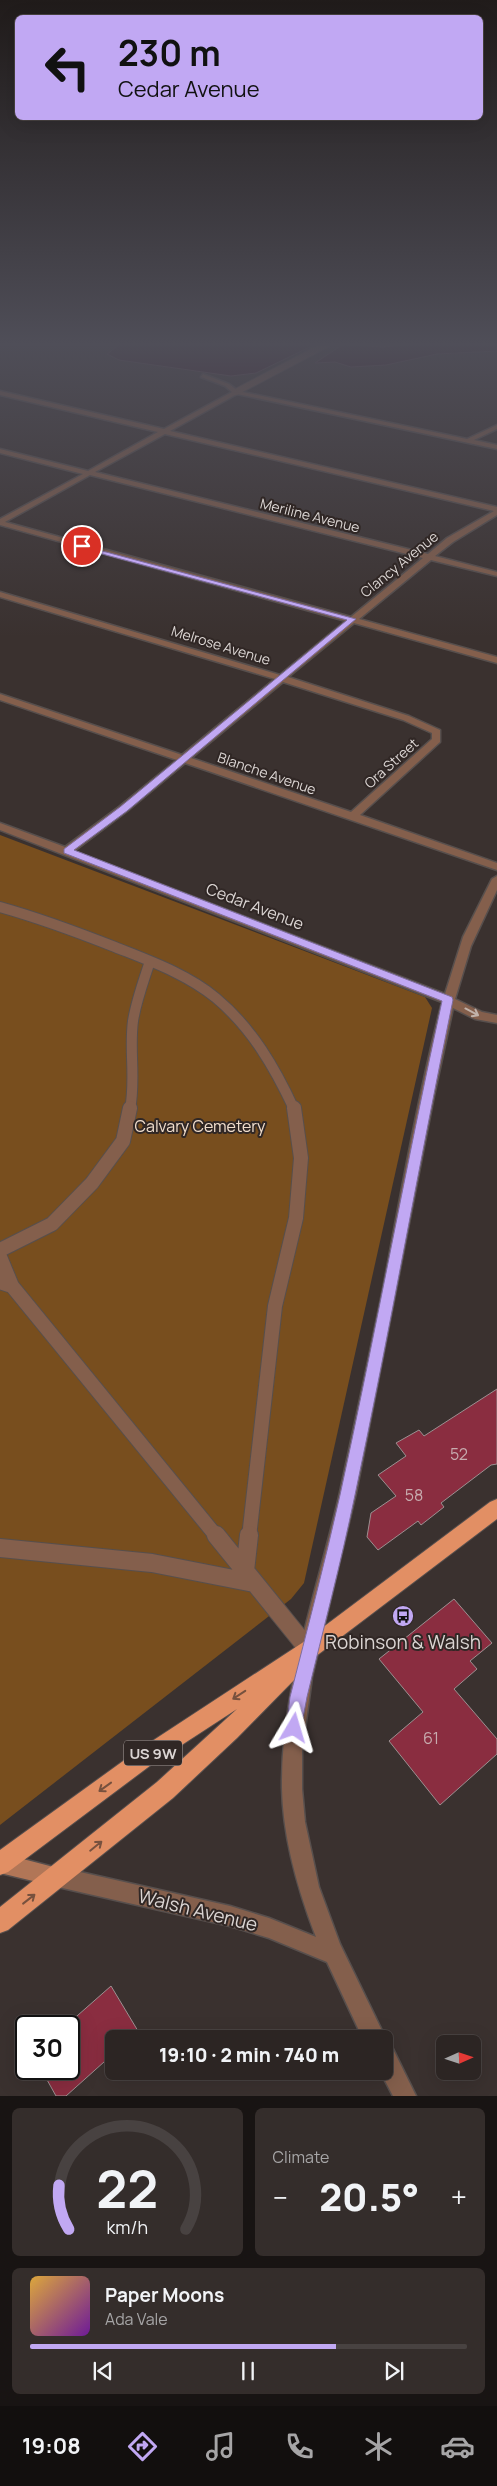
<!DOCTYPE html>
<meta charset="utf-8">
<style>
:root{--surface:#2c2523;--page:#342d2b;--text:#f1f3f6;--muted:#a6a5a6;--line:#484241;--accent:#c1a8f3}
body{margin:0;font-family:Manrope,sans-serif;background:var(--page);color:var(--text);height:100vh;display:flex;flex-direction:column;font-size:19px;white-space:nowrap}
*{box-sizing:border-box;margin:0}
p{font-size:16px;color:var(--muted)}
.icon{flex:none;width:28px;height:28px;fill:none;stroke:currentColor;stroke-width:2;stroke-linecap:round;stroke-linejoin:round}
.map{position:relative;height:2096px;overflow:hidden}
.side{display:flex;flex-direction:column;gap:12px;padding:12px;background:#181413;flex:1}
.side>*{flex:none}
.top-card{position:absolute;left:15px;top:15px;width:468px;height:105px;border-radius:8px;box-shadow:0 5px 20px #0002,0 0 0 1px var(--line);background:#c1a8f3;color:#111;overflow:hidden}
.needle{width:32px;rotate:87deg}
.tools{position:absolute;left:436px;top:2035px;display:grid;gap:10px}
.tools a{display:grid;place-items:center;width:45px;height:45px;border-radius:8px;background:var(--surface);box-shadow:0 5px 20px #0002,0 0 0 1px var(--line);font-size:25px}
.speed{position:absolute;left:15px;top:2015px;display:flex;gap:10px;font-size:25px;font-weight:700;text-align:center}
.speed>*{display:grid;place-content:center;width:65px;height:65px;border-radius:50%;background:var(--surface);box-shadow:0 5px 20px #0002,0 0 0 1px var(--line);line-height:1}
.speed .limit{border:2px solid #111;border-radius:8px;background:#fff;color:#111}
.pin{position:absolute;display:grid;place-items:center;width:42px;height:42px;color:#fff;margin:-21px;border:2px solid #fff;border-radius:50%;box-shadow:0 1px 5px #0007}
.me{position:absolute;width:55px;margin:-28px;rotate:7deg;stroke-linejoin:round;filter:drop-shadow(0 0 4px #0008)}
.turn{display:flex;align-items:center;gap:18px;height:105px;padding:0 20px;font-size:22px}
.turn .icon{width:65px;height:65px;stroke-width:2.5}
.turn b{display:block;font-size:35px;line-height:42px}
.big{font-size:38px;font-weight:800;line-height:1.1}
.side .tile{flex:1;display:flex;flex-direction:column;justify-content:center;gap:8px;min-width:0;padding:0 18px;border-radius:8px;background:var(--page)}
.side .dial{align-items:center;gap:0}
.dial svg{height:130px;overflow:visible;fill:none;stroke:var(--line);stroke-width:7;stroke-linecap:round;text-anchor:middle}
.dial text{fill:var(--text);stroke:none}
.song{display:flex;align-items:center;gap:15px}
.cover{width:60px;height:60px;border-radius:8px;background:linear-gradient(135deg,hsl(40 70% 55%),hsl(280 70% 35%))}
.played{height:5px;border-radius:2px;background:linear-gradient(90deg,var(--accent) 70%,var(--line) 70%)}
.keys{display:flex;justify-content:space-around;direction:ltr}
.heat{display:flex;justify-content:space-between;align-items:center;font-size:28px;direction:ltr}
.side .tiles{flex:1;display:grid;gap:12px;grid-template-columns:1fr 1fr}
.tile:last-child{grid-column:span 2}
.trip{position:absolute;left:105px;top:2030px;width:288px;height:50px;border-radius:8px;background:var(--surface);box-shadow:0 5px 20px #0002,0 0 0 1px var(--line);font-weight:800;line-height:50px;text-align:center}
.tabs{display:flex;height:80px;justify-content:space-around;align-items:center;background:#120f0e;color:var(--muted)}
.tabs .icon{width:35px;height:35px}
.tabs .selected{color:var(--accent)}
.tabs b{font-size:22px;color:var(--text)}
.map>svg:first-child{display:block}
.green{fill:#784e1e}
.water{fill:#33061d;stroke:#654454}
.building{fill:#8a2d40;stroke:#9c9091}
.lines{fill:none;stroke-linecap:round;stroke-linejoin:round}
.service-far3-casing{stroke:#574f4d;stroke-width:8}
.service-far2-casing{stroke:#574f4d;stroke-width:12}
.service-far1-casing{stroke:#574f4d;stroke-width:16}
.service-casing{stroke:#574f4d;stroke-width:20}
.minor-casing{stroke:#574f4d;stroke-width:3}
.secondary-casing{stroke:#574f4d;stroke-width:3}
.trunk-casing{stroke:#574f4d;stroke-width:2}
.service-far3{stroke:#845f4c;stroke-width:6}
.service-far2{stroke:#845f4c;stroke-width:10}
.service-far1{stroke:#845f4c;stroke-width:14}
.service{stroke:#845f4c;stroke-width:18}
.minor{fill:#845f4c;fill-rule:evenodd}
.secondary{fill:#b17657;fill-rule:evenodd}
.trunk{fill:#e28f64;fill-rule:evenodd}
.oneway{stroke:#c1b2aa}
.oneway2{stroke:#77513e}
.route{fill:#c1a8f3;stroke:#7d6d9e}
.labels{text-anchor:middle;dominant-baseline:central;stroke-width:4;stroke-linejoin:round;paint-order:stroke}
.far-street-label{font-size:14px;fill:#dbd5d3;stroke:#302725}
.shield{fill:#302725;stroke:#a8a19f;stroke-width:1}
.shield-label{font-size:15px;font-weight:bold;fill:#dbd5d3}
.street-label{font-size:16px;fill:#dbd5d3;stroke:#302725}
.park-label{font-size:16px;fill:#f1decd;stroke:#302725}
.near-number-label{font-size:16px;fill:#c7abae}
.near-poi-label{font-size:19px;fill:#dbd5d3;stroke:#302725}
.near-street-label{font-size:19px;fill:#dbd5d3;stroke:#302725}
</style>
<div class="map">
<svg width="497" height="2096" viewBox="0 0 497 2096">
<rect width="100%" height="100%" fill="#3a312f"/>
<path class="green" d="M0 835 425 997 432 1008 304 1583 291 1599 0 1825Z"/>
<path class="water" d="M115 344H316L256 373 231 376 119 360 107 354 119 345Z
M340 344 383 347 417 344H497V351L437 354 386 365 351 367 335 362 315 363 342 345Z"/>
<path class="building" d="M497 1389V1464L491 1465 441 1503 444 1507 421 1525 418 1521 378 1550 367 1537 371 1513 396 1496 378 1475 406 1456 396 1443 419 1430 424 1436Z
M454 1599 492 1643 470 1661 477 1669 454 1689 497 1739V1754L440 1805 389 1741 423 1712 379 1659Z
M111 1986 138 2031 130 2039H114V2053L66 2096H56L41 2069H69V2023Z"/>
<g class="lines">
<g class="service-far3-casing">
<path id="service-far3" d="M236 392 327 344"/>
</g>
<g class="service-far2-casing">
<path id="service-far2" d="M0 907C39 918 77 932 115 947 150 961 187 974 216 998 252 1028 275 1068 294 1109
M130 1109C136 1080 129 1050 133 1021 136 1001 144 980 150 961"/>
</g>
<g class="service-far1-casing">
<path id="service-far1" d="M0 1250 52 1224 92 1183 123 1141 130 1108
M0 1257 12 1286
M0 1282 12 1286 217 1537
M249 1537 275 1306 296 1218 301 1158 294 1108"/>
</g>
<g class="service-casing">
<path id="service" d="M216 1535 309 1650
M0 1548 152 1563 254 1583
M245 1571 249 1535"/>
</g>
<g class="minor-casing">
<path id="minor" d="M203 374 229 384 238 391 467 439 497 425V429L474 440 497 445V449L237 394 170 431 497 507V515L453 542 435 556 497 572V576L431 560 359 619 497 657V663L354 623 288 677 409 716 440 730V742L360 815 497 863V870L185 763 127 811 74 851 445 994 463 937 492 879 497 876V890L471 946 455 999 482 1012 497 1015V1023L475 1019 453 1008 434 1096 356 1493 312 1677 302 1751V1789L305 1822 319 1887 340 1944 386 2039 384 2044 392 2047 416 2096H393L380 2071H384V2039H363L327 1962 269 1938 230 1926 58 1887 51 1884 48 1877 51 1870 58 1867 230 1906 269 1918 316 1937C298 1890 283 1839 282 1788 281 1686 318 1590 340 1492 355 1424 369 1357 383 1289 401 1193 418 1097 442 1002L0 830V823L65 847 119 807 177 760 0 700V694L182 755 275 679 0 597V592L280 675 346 621 0 525V519L83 474 0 453V449L88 471 158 432 0 395V391L164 429 232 392 225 386 201 377ZM165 434 494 511 447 538 428 554 95 472ZM90 475 423 558 351 617 5 522ZM283 682 403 720 432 733V739L351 812 191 758Z"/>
</g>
<g class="secondary-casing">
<path id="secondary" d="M0 1853 65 1870 68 1877 65 1884 58 1887 0 1873Z"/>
</g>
<g class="trunk-casing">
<path id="trunk" d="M497 1499V1519L303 1666 300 1674 237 1738 173 1798 8 1930 0 1933V1907L157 1782 237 1709 151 1765 8 1872 0 1875V1850L137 1751 302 1643 490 1502Z"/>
</g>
<use href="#service-far3" class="service-far3"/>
<use href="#service-far2" class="service-far2"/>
<use href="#service-far1" class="service-far1"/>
<use href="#service" class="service"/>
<use href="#minor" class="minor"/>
<use href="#secondary" class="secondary"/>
<use href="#trunk" class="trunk"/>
</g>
<defs><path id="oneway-shaft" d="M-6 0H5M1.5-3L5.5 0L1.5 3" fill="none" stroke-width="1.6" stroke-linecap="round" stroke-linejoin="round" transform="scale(1.25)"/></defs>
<use class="oneway" href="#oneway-shaft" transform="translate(472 1012) rotate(28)"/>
<g class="oneway2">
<use href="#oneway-shaft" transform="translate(239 1695) rotate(147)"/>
<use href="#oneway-shaft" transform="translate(105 1787) rotate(144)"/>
<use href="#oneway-shaft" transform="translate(96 1846) rotate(-39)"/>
<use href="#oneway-shaft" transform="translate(29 1899) rotate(-38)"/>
</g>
<linearGradient id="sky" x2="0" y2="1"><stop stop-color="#201b1a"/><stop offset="0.54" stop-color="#4f4e58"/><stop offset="1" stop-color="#4f4e58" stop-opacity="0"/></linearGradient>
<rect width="497" height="637" fill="url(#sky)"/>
<path class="route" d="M80 545 356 619 127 811 74 850 452 997 453 1000C419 1164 390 1330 355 1495 341 1563 323 1630 307 1697L300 1734 294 1737 288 1734 286 1728 290 1697C307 1630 325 1562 340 1495 376 1331 406 1165 442 1001L64 853V849L120 807 347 620 80 548Z"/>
<defs>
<g id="bus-disc" transform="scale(1.125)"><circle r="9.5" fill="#c1a8f3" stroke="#302725"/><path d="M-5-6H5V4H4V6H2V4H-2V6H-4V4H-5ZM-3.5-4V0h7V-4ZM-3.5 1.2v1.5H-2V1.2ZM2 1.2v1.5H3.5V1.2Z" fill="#111"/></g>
</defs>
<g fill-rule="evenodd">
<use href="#bus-disc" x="403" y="1616"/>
</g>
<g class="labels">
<g class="far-street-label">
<text transform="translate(310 515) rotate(14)">Meriline Avenue</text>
<text transform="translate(399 564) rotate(-39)">Clancy Avenue</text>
<text transform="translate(221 645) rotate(17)">Melrose Avenue</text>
<text transform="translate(391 763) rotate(-42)">Ora Street</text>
<text transform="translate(267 773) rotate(19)">Blanche Avenue</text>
</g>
<rect class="shield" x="124" y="1740.5" width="58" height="25" rx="4"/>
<g class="shield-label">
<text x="153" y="1753">US 9W</text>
</g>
<g class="street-label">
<text transform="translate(255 906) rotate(21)">Cedar Avenue</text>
</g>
<g class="park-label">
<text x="200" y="1126">Calvary Cemetery</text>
</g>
<g class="near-number-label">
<text x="459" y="1454">52</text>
<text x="414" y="1495">58</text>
<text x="431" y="1738">61</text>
</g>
<g class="near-poi-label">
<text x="403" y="1642">Robinson &amp; Walsh</text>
</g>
<g class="near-street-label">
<text transform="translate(198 1910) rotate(14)">Walsh Avenue</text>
</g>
</g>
</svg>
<div class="tools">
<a><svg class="needle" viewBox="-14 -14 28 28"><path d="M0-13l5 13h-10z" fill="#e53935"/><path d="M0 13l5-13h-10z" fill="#a6a5a6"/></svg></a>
</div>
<div class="speed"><div class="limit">30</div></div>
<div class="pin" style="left:82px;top:546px;background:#d93025"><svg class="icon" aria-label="arrive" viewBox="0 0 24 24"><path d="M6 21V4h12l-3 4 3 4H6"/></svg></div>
<svg class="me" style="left:294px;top:1728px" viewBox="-20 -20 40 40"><path d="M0-17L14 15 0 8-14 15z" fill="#c1a8f3" stroke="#fff" stroke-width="4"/></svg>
<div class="trip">19:10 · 2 min · 740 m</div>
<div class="top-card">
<div class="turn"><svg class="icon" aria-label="left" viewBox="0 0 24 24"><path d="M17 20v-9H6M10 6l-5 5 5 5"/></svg><div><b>230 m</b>Cedar Avenue</div></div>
</div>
</div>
<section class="side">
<div class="tiles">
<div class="tile dial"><svg viewBox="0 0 100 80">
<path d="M14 69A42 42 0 1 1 86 69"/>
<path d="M14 69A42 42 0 0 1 8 42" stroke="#c1a8f3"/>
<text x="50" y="56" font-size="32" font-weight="700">22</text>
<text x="50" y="72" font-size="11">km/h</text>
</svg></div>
<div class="tile"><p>Climate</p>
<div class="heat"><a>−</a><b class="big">20.5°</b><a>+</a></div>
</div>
<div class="tile">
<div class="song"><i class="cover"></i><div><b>Paper Moons</b><p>Ada Vale</p></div></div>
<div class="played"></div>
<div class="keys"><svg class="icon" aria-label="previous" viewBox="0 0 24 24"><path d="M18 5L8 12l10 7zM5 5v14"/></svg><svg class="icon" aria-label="pause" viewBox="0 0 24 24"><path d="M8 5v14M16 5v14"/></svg><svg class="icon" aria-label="next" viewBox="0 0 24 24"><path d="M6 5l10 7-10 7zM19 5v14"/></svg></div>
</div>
</div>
</section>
<nav class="tabs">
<b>19:08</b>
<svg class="icon selected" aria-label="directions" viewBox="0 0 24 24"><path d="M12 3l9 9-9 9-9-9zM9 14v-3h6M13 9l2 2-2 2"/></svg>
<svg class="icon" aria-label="music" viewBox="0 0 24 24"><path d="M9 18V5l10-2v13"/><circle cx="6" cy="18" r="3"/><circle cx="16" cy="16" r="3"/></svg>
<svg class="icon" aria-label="phone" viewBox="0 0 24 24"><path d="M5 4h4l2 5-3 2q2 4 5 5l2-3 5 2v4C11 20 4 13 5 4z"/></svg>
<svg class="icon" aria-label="climate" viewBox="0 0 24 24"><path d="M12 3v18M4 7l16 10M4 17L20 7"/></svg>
<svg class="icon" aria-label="car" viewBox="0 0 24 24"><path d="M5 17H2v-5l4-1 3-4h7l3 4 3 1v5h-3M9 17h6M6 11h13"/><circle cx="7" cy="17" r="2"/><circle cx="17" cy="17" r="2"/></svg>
</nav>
